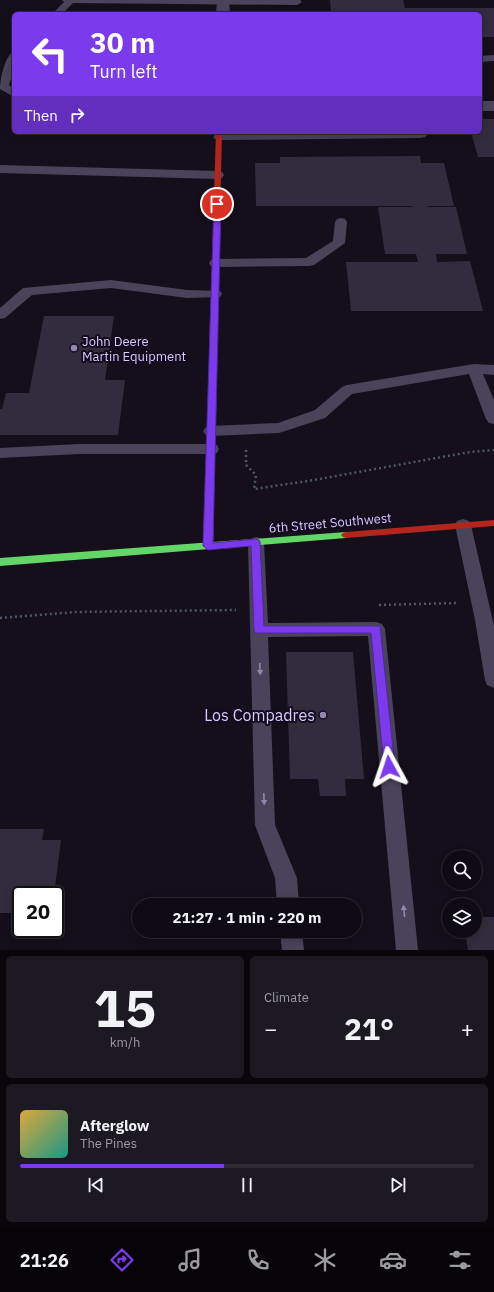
<!DOCTYPE html>
<meta charset="utf-8">
<style>
:root{--surface:#0f0b14;--page:#1d1922;--text:#f1f3f6;--muted:#9b9ba0;--line:#2f2b34;--accent:#7c3aed}
body{margin:0;font-family:"IBM Plex Sans",sans-serif;background:var(--page);color:var(--text);height:100vh;display:flex;flex-direction:column;font-size:15px;white-space:nowrap}
*{box-sizing:border-box;margin:0}
p{font-size:13px;color:var(--muted)}
.icon{flex:none;width:22px;height:22px;fill:none;stroke:currentColor;stroke-width:2;stroke-linecap:round;stroke-linejoin:round}
.map{position:relative;height:950px;overflow:hidden}
.panel{display:flex;flex-direction:column;gap:6px;padding:6px;background:#08060b;flex:1}
.panel>*{flex:none}
.hud{position:absolute;left:12px;top:12px;width:470px;height:122px;border-radius:6px;box-shadow:0 2px 10px #0003,0 0 0 1px var(--line);background:#7c3aed;color:#fff;overflow:hidden}
.tools{position:absolute;left:442px;top:850px;display:grid;gap:8px}
.tools a{display:grid;place-items:center;width:40px;height:40px;border-radius:50%;background:var(--surface);box-shadow:0 2px 10px #0003,0 0 0 1px var(--line);font-size:20px}
.speed{position:absolute;left:12px;top:886px;display:flex;gap:8px;font-size:20px;font-weight:700;text-align:center}
.speed>*{display:grid;place-content:center;width:52px;height:52px;border-radius:50%;background:var(--surface);box-shadow:0 2px 10px #0003,0 0 0 1px var(--line);line-height:1}
.speed .limit{border:2px solid #111;border-radius:6px;background:#fff;color:#111}
.pin{position:absolute;display:grid;place-items:center;width:34px;height:34px;color:#fff;margin:-17px;border:2px solid #fff;border-radius:50%;box-shadow:0 1px 4px #0007}
.me{position:absolute;width:44px;margin:-22px;rotate:355deg;stroke-linejoin:round;filter:drop-shadow(0 0 3px #0008)}
.turn{display:flex;align-items:center;gap:14px;height:84px;padding:0 12px;font-size:18px}
.turn .icon{width:52px;height:52px;stroke-width:2.5}
.turn b{display:block;font-size:28px;line-height:34px}
.then{display:flex;align-items:center;height:38px;padding:0 12px;background:#0003;gap:8px;font-size:15px}
.big{font-size:30px;font-weight:800;line-height:1.1}
.panel .card{flex:1;display:flex;flex-direction:column;justify-content:center;gap:6px;min-width:0;padding:0 14px;border-radius:6px;background:var(--page)}
.panel .dial{align-items:center;gap:0}
.dial b{font-size:52px;line-height:1}
.song{display:flex;align-items:center;gap:12px}
.cover{width:48px;height:48px;border-radius:6px;background:linear-gradient(135deg,hsl(40 70% 55%),hsl(170 70% 35%))}
.played{height:4px;border-radius:2px;background:linear-gradient(90deg,var(--accent) 45%,var(--line) 45%)}
.keys{display:flex;justify-content:space-around;direction:ltr}
.heat{display:flex;justify-content:space-between;align-items:center;font-size:22px;direction:ltr}
.panel .tiles{flex:1;display:grid;gap:6px;grid-template-columns:1fr 1fr}
.card:last-child{grid-column:span 2}
.trip{position:absolute;left:132px;top:898px;width:230px;height:40px;border-radius:20px;background:var(--surface);box-shadow:0 2px 10px #0003,0 0 0 1px var(--line);font-weight:800;line-height:40px;text-align:center}
.menu{display:flex;height:64px;justify-content:space-around;align-items:center;background:#060408;color:var(--muted)}
.menu .icon{width:28px;height:28px}
.menu .active{color:var(--accent)}
.menu b{font-size:18px;color:var(--text)}
.map>svg:first-child{display:block}
.building{fill:#332c3e}
.lines{fill:none;stroke-linecap:round;stroke-linejoin:round}
.path{stroke:#4e5768;stroke-width:2.5;stroke-dasharray:2 3;stroke-linecap:butt}
.lane{fill:#4a445b;fill-rule:evenodd}
.street{fill:#4a445b;fill-rule:evenodd}
.fast{fill:#63d668;fill-rule:evenodd}
.slow{fill:#ff974d;fill-rule:evenodd}
.jam{fill:#b3261e;fill-rule:evenodd}
.oneway{fill:#9286ad}
.route{fill:#7c3aed;stroke:#51269a}
.poi-dot{fill:#9588af;stroke:#130b1e;stroke-width:1.5}
.labels{text-anchor:middle;dominant-baseline:central;stroke-width:4;stroke-linejoin:round;paint-order:stroke}
.poi-label{font-size:13px;fill:#dac9ff;stroke:#130b1e;text-anchor:start}
.street-label{font-size:13px;fill:#dac9ff;stroke:#130b1e}
.near-poi-label{font-size:16px;fill:#dac9ff;stroke:#130b1e;text-anchor:end}
</style>
<div class="map">
<svg width="494" height="950" viewBox="0 0 494 950">
<rect width="100%" height="100%" fill="#140f1a"/>
<path class="building" d="M330 0H403L405 8H494V37H480V14H331Z
M480 119H494V157H478L471 132H480Z
M420 156 421 163H444L454 206H428V207H456L467 254H436L437 262 470 261 483 311H351L346 262H418L416 254H385L378 207H412V206H256L255 163H280V157Z
M44 316H114L105 380H125L118 435H0V409H2L6 393H29Z
M286 652H353L364 779H345L346 796H320L318 779H290Z
M0 829H44L42 840H61L54 895H21V913H0Z
M475 917H494V950H468L465 931H475Z"/>
<g class="lines">
<path class="path" d="M246 450V465L256 475 254 489 308 481 470 452 494 450
M379 605 456 603
M0 618 76 612 236 610"/>
<path class="lane" d="M62 0H300L302 2 297 5 73 3 62 14H52L64 2Z
M14 52V70L9 85 14 89V97L0 89C0 80 5 54 14 52Z
M494 55V61L480 62V56Z
M423 132 427 135 425 137 421 138 219 140 215 139 213 137 215 135 219 134Z
M0 165 218 171 222 172 224 175 222 178 218 179 0 173Z
M341 218 345 219 347 222 345 243 314 265 309 266 216 267 211 266 209 263 211 260 216 259 306 258 333 241 335 222 337 219Z
M111 280 187 290 220 291 222 294 220 297 187 298 111 288 32 295 5 318 0 319V308L23 288Z
M474 364 494 365V375L483 374 494 400V424L489 423 486 419 469 374 352 394 325 418 279 433 211 436 206 435 203 431 206 427 211 426 278 423 315 410 342 387 347 385Z
M79 444H211L217 445 219 449 217 453 211 454H79L0 458V448Z
M463 519 469 521 471 525 494 626V688L487 685 485 680 475 620 455 525 457 521Z
M256 537 262 539 264 543 268 623 376 622 382 624 385 629 418 950H396L368 636 268 637 275 825 297 878 299 905H277L275 878 255 825 248 543 250 539Z
M280 931H302L304 950H282Z"/>
<path class="street" d="M217 0H229L230 14H216Z
M480 101H494V111H480Z"/>
<path class="fast" d="M346 532 349 533 351 535 349 537 346 538 0 566V558Z"/>
<path class="slow" d="M210 346H216L217 348 213 547 211 549H205L203 547Z"/>
<path class="jam" d="M216 132H222L217 348 213 350 209 348Z
M494 520V526L346 538 343 537 341 535 343 533 346 532Z"/>
</g>
<defs><path id="oneway-solid" d="M-6-.8H1V-3.2L6.5 0L1 3.2V.8H-6Z"/></defs>
<g class="oneway">
<use href="#oneway-solid" transform="translate(260 669) rotate(88)"/>
<use href="#oneway-solid" transform="translate(264 799) rotate(88)"/>
<use href="#oneway-solid" transform="translate(404 911) rotate(-96)"/>
</g>
<path class="route" d="M217 202 221 204 213 543 256 539 259 540 260 542 264 626H380L395 767 393 770 389 772 385 770 384 767 371 633H255L254 630 251 546 208 550 203 546 214 204Z"/>
<g class="poi-dot">
<circle cx="74" cy="348" r="4"/>
<circle cx="323" cy="715" r="4"/>
</g>
<g class="labels">
<g class="poi-label">
<text x="82" y="341">John Deere<tspan x="82" dy="15">Martin Equipment</tspan></text>
</g>
<g class="street-label">
<text transform="translate(330 523) rotate(-5)">6th Street Southwest</text>
</g>
<g class="near-poi-label">
<text x="315" y="715">Los Compadres</text>
</g>
</g>
</svg>
<div class="tools">
<a><svg class="icon" aria-label="search" viewBox="0 0 24 24"><circle cx="10" cy="10" r="6"/><path d="M15 15l6 6"/></svg></a>
<a><svg class="icon" aria-label="layers" viewBox="0 0 24 24"><path d="M12 4l9 5-9 5-9-5zM3 14l9 5 9-5"/></svg></a>
</div>
<div class="speed"><div class="limit">20</div></div>
<div class="pin" style="left:217px;top:204px;background:#d93025"><svg class="icon" aria-label="arrive" viewBox="0 0 24 24"><path d="M6 21V4h12l-3 4 3 4H6"/></svg></div>
<svg class="me" style="left:389px;top:767px" viewBox="-20 -20 40 40"><path d="M0-17L14 15 0 8-14 15z" fill="#7c3aed" stroke="#fff" stroke-width="4"/></svg>
<div class="trip">21:27 · 1 min · 220 m</div>
<div class="hud">
<div class="turn"><svg class="icon" aria-label="left" viewBox="0 0 24 24"><path d="M17 20v-9H6M10 6l-5 5 5 5"/></svg><div><b>30 m</b>Turn left</div></div>
<div class="then">Then<svg class="icon" aria-label="right" viewBox="0 0 24 24"><path d="M7 20v-9h11M14 6l5 5-5 5"/></svg></div>
</div>
</div>
<section class="panel">
<div class="tiles">
<div class="card dial"><b>15</b><p>km/h</p></div>
<div class="card"><p>Climate</p>
<div class="heat"><a>−</a><b class="big">21°</b><a>+</a></div>
</div>
<div class="card">
<div class="song"><i class="cover"></i><div><b>Afterglow</b><p>The Pines</p></div></div>
<div class="played"></div>
<div class="keys"><svg class="icon" aria-label="previous" viewBox="0 0 24 24"><path d="M18 5L8 12l10 7zM5 5v14"/></svg><svg class="icon" aria-label="pause" viewBox="0 0 24 24"><path d="M8 5v14M16 5v14"/></svg><svg class="icon" aria-label="next" viewBox="0 0 24 24"><path d="M6 5l10 7-10 7zM19 5v14"/></svg></div>
</div>
</div>
</section>
<nav class="menu">
<b>21:26</b>
<svg class="icon active" aria-label="directions" viewBox="0 0 24 24"><path d="M12 3l9 9-9 9-9-9zM9 14v-3h6M13 9l2 2-2 2"/></svg>
<svg class="icon" aria-label="music" viewBox="0 0 24 24"><path d="M9 18V5l10-2v13"/><circle cx="6" cy="18" r="3"/><circle cx="16" cy="16" r="3"/></svg>
<svg class="icon" aria-label="phone" viewBox="0 0 24 24"><path d="M5 4h4l2 5-3 2q2 4 5 5l2-3 5 2v4C11 20 4 13 5 4z"/></svg>
<svg class="icon" aria-label="climate" viewBox="0 0 24 24"><path d="M12 3v18M4 7l16 10M4 17L20 7"/></svg>
<svg class="icon" aria-label="car" viewBox="0 0 24 24"><path d="M5 17H2v-5l4-1 3-4h7l3 4 3 1v5h-3M9 17h6M6 11h13"/><circle cx="7" cy="17" r="2"/><circle cx="17" cy="17" r="2"/></svg>
<svg class="icon" aria-label="filters" viewBox="0 0 24 24"><path d="M4 7h16M4 17h16"/><circle cx="9" cy="7" r="2"/><circle cx="15" cy="17" r="2"/></svg>
</nav>
